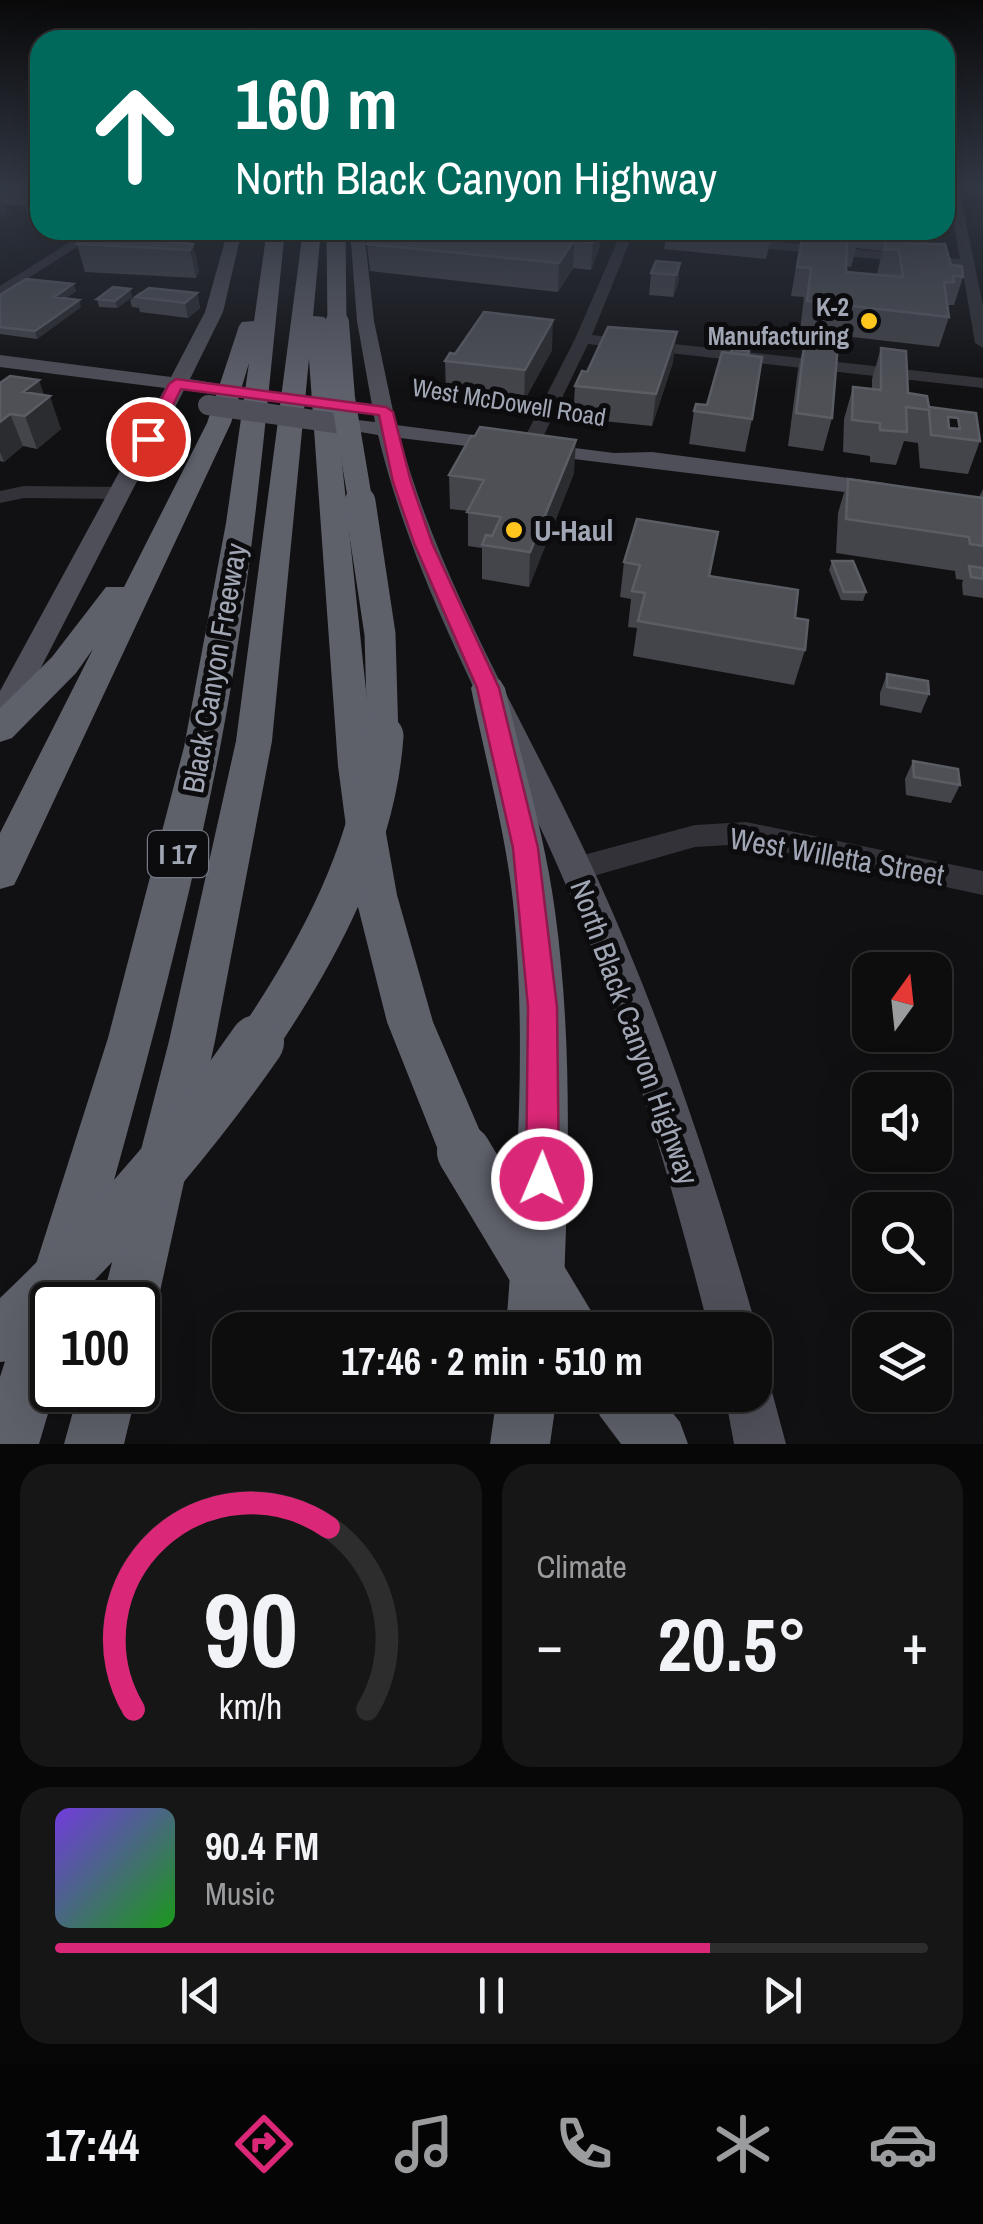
<!DOCTYPE html>
<meta charset="utf-8">
<style>
:root{--surface:#0d0d0e;--page:#161617;--text:#f1f3f6;--muted:#9a9c9e;--line:#2d2d2e;--accent:#db2777}
body{margin:0;font-family:"Archivo Narrow",sans-serif;background:var(--page);color:var(--text);height:100vh;display:flex;flex-direction:column;font-size:38px;white-space:nowrap}
*{box-sizing:border-box;margin:0}
p{font-size:32px;color:var(--muted)}
.icon{flex:none;width:55px;height:55px;fill:none;stroke:currentColor;stroke-width:2;stroke-linecap:round;stroke-linejoin:round}
.map{position:relative;height:1444px;overflow:hidden}
.side{display:flex;flex-direction:column;gap:20px;padding:20px;background:#070708;flex:1}
.side>*{flex:none}
.guide{position:absolute;left:30px;top:30px;width:925px;height:210px;border-radius:30px;box-shadow:0 10px 40px #0002,0 0 0 2px var(--line);background:#00695c;color:#fff;overflow:hidden}
.needle{width:65px;rotate:15deg}
.tools{position:absolute;left:852px;top:952px;display:grid;gap:20px}
.tools a{display:grid;place-items:center;width:100px;height:100px;border-radius:20px;background:var(--surface);box-shadow:0 10px 40px #0002,0 0 0 2px var(--line);font-size:50px}
.speed{position:absolute;left:30px;top:1282px;display:flex;gap:20px;font-size:50px;font-weight:700;text-align:center}
.speed>*{display:grid;place-content:center;width:130px;height:130px;border-radius:50%;background:var(--surface);box-shadow:0 10px 40px #0002,0 0 0 2px var(--line);line-height:1}
.speed .limit{border:5px solid #111;border-radius:15px;background:#fff;color:#111}
.pin{position:absolute;display:grid;place-items:center;width:85px;height:85px;color:#fff;margin:-42px;border:5px solid #fff;border-radius:50%;box-shadow:0 2px 10px #0007}
.me{position:absolute;width:110px;margin:-55px;rotate:1deg;stroke-linejoin:round;filter:drop-shadow(0 0 8px #0008)}
.turn{display:flex;align-items:center;gap:35px;height:210px;padding:0 40px;font-size:45px}
.turn .icon{width:130px;height:130px;stroke-width:2.5}
.turn b{display:block;font-size:70px;line-height:85px}
.big{font-size:75px;font-weight:700;line-height:1.1}
.side .card{flex:1;display:flex;flex-direction:column;justify-content:center;gap:15px;min-width:0;padding:0 35px;border-radius:30px;background:var(--page)}
.side .dial{align-items:center;gap:0}
.dial svg{height:260px;overflow:visible;fill:none;stroke:var(--line);stroke-width:7;stroke-linecap:round;text-anchor:middle}
.dial text{fill:var(--text);stroke:none}
.song{display:flex;align-items:center;gap:30px}
.cover{width:120px;height:120px;border-radius:15px;background:linear-gradient(135deg,hsl(260 70% 55%),hsl(120 70% 35%))}
.played{height:10px;border-radius:5px;background:linear-gradient(90deg,var(--accent) 75%,var(--line) 75%)}
.keys{display:flex;justify-content:space-around;direction:ltr}
.heat{display:flex;justify-content:space-between;align-items:center;font-size:55px;direction:ltr}
.side .tiles{flex:1;display:grid;gap:20px;grid-template-columns:1fr 1fr}
.card:last-child{grid-column:span 2}
.trip{position:absolute;left:212px;top:1312px;width:560px;height:100px;border-radius:30px;background:var(--surface);box-shadow:0 10px 40px #0002,0 0 0 2px var(--line);font-weight:700;line-height:100px;text-align:center}
.menu{display:flex;height:160px;justify-content:space-around;align-items:center;background:#050506;color:var(--muted)}
.menu .icon{width:70px;height:70px}
.menu .current{color:var(--accent)}
.menu b{font-size:45px;color:var(--text)}
.map>svg:first-child{display:block}
.lines{fill:none;stroke-linecap:round;stroke-linejoin:round}
.minor{fill:#323238;fill-rule:evenodd}
.major{fill:#4e4f58;fill-rule:evenodd}
.highway{fill:#5e606a;fill-rule:evenodd}
.major-bridge{stroke:#4e4f58;stroke-width:20}
.highway-bridge-far4{stroke:#5e606a;stroke-width:19}
.highway-bridge-far3{stroke:#5e606a;stroke-width:24}
.highway-bridge-far2{stroke:#5e606a;stroke-width:31}
.highway-bridge-far1{stroke:#5e606a;stroke-width:41}
.highway-bridge{stroke:#5e606a;stroke-width:54}
.wall{fill:#44454b;fill-rule:evenodd}
.shaded-wall{fill:#2b2c30}
.building{fill:#4e5056;stroke:#5b5d65;stroke-width:2.5;fill-rule:evenodd}
.route{fill:#db2777;stroke:#8e194d;stroke-width:2.5}
.poi-dot{fill:#ffc61d;stroke:#0c0c0e;stroke-width:4}
.labels{text-anchor:middle;dominant-baseline:central;stroke-width:10;stroke-linejoin:round;paint-order:stroke}
.far-poi-label{font-size:25px;font-weight:bold;fill:#a1a6b5;stroke:#0c0c0e;text-anchor:end}
.far-street-label{font-size:25px;fill:#a1a6b5;stroke:#0c0c0e}
.shield{fill:#0c0c0e;stroke:#747883;stroke-width:2.5}
.shield-label{font-size:28px;font-weight:bold;fill:#a1a6b5}
.poi-label{font-size:30px;font-weight:bold;fill:#a1a6b5;stroke:#0c0c0e;text-anchor:start}
.street-label{font-size:30px;fill:#a1a6b5;stroke:#0c0c0e}
</style>
<div class="map">
<svg width="983" height="1444" viewBox="0 0 983 1444">
<rect width="100%" height="100%" fill="#111113"/>
<g class="lines">
<path class="minor" d="M947 188H959L983 306V348L975 343 962 267 739 246 733 242 739 238 960 259Z
M26 207H40V215L26 213Z
M89 230H104L0 296V286Z
M604 230H652L706 238 700 242 632 236 592 335 983 378V388L588 344 545 433 542 437H530L527 433 575 339 620 235Z
M24 486 121 487 131 493 121 499 24 498 0 503V491Z
M746 822 983 871V895L746 844 695 847 576 881 566 877 562 869 566 861 576 857 695 825Z"/>
<path class="major" d="M228 230H242L223 312 190 379 219 384 222 388 212 394 184 390 15 718 11 725 0 729V691L165 388 0 367V355L171 377 205 312Z
M350 230H364L374 321 396 425 614 453 652 452 886 483 897 490 886 497 400 438C443 593 529 728 595 873 663 1021 713 1174 757 1330L755 1336V1330H709C669 1173 624 1017 559 869 496 725 415 589 378 435L342 429 339 425 349 419 375 422 357 321Z
M755 1372 768 1377 786 1444H734L725 1395H755Z"/>
<path class="highway" d="M267 230H285C267 403 253 577 220 748 183 936 131 1121 79 1305H52L55 1390 39 1444H0V1377L108 1038 184 747 226 523 249 363 231 423 20 873 14 885 0 889V833L93 649 76 673 12 738 0 742V708L52 657 106 587H124L207 423 239 326 242 322 254 321Z
M303 230H321L313 316 324 317 327 321 374 766 397 895 433 1022 489 1152 482 1170 464 1177 446 1170 387 1022 355 895 338 766 309 359 272 741 215 1041 157 1305 149 1325 138 1329V1305H101L169 1041 236 741Z
M488 676 500 680 505 688C522 763 545 835 555 911 574 1050 568 1191 562 1330H506C516 1191 527 1051 514 912 507 836 486 763 471 688L476 680Z
M79 1390H137L124 1444H64Z
M497 1395H557L550 1444H490Z
M591 1395H658L680 1422 688 1444H621L600 1416Z"/>
<path class="major-bridge" d="M208 405 349 425"/>
<path class="highway-bridge-far4" d="M336 230 337 326"/>
<path class="highway-bridge-far3" d="M337 323 343 398 361 505"/>
<path class="highway-bridge-far2" d="M360 502 380 634 383 739"/>
<path class="highway-bridge-far1" d="M255 1045C317 954 375 848 383 736"/>
<path class="highway-bridge" d="M464 1152 571 1330
M0 1335C96 1246 182 1150 257 1042"/>
</g>
<path class="wall" d="M0 188H40L27 206 4 204 7 213 0 217Z
M99 230H163L165 241 193 244 199 271 196 278 85 272 77 244Z
M374 230H491L490 232 500 233 502 230H602L600 246 591 270 573 268 558 292 370 271 367 244 375 236Z
M667 230H785L783 241 771 240 766 259 664 249Z
M817 230H931L928 244 963 277 954 305H948L949 317 939 347 800 331 804 297 791 296 796 267 802 239 815 240ZM856 248 882 251 877 275 846 272V266L851 267Z
M680 263 678 284 673 297 649 295 651 273Z
M73 284 76 291 66 298 81 307 37 339 0 334V295Z
M130 289 132 297 117 308 99 307 97 299Z
M140 292 197 293 200 308 188 318 140 312 139 308 132 307 130 300Z
M805 339 832 418 823 451 788 446 798 370Z
M881 348 908 393 929 407 976 413 980 441 968 474 920 468 918 443 904 441 896 465 870 462V456L843 452 844 419 853 387 872 389V379ZM948 417 958 418 960 429 949 428Z
M552 350 524 401 446 392 445 361Z
M748 355 752 419 745 452 689 444 694 411 707 405Z
M673 362 652 426 573 418 575 386 587 372Z
M0 383 44 396 61 429 37 449 23 446 4 462 0 461Z
M574 473 529 587 482 579V548L468 546V511L450 509 449 475Z
M848 479 979 497 983 489V598L963 595 962 584 963 580 956 579 955 571 836 553 838 513Z
M832 561 866 592 863 601 841 600 829 570Z
M624 562 709 576 795 618 805 650 794 685 633 656 637 628 628 627 631 599 620 597Z
M887 674 929 694 921 713 880 705V693Z
M913 761 960 785 951 803 906 795 905 779Z"/>
<path class="shaded-wall" d="M21 188H40V199L27 206Z
M3 200 7 213 0 217V202Z
M111 230H134L137 244 103 234Z
M598 230H602L600 246 591 270 593 242Z
M574 240 573 268 558 292 559 263Z
M193 244 199 271 196 278 190 250Z
M680 263 678 284 673 297 676 275Z
M73 284 76 291 57 305 54 297Z
M130 289 132 297 117 308 115 301Z
M197 293 200 308 188 318 185 303Z
M79 300 81 307 37 339 35 331Z
M553 320 552 350 524 401 525 370Z
M677 332 673 362 652 426 656 394Z
M39 380 46 400 50 396 61 429 37 449 25 416 23 392Z
M10 414 23 446 4 462 0 452V422Z
M576 440 574 473 529 587 530 552Z"/>
<path class="building" d="M99 230H111L103 234 193 244 190 250 77 244Z
M381 230H476L500 233 502 230H598L593 242 574 240 559 263 367 244Z
M684 230H760L772 231 770 238Z
M818 230 858 231V239L847 238 846 272 903 277 899 250 885 249 886 233 904 234 907 244H945L951 265 962 266 963 277 953 275 954 282H944L949 317 807 301 811 268 797 267 802 239 816 241Z
M885 230H931V234Z
M656 261 680 263 676 275 651 273Z
M26 279 73 284 54 297 79 300 35 331 0 327V295Z
M113 287 130 289 115 301 97 299Z
M149 288 197 293 185 303 136 297Z
M484 312 553 320 525 370 445 361 450 353 455 354Z
M608 327 677 332 656 394 575 386 582 371 587 372Z
M805 339 838 343 832 418 796 413Z
M881 348 906 351 908 393 927 396 929 407 976 413 980 441 931 435 929 410 906 407 907 432 880 430V423L852 420 853 387 881 390ZM948 417 958 418 960 429 949 428Z
M732 349 749 351 748 355 731 353Z
M722 352 762 357 752 419 694 411 696 404 707 405Z
M10 376 39 380 23 392 50 396 25 416 10 414 0 422V383Z
M480 427 576 440 530 552 482 545 486 535 492 536 501 517 467 512 484 480 449 475 471 436H475Z
M848 479 983 498V546L970 544 969 537 846 519Z
M637 519 718 532 709 576 798 590 795 618 808 620 805 650 638 621 645 593 632 591 640 565 624 562Z
M832 561H853L866 592H844Z
M969 566 983 568V579L971 577Z
M887 674 928 681 929 694 887 687Z
M913 761 958 769 960 785 914 777Z"/>
<linearGradient id="sky" x2="0" y2="1"><stop stop-color="#09090a"/><stop offset="0.48" stop-color="#323844"/><stop offset="1" stop-color="#323844" stop-opacity="0"/></linearGradient>
<rect width="983" height="390" fill="url(#sky)"/>
<path class="route" d="M176 379 386 407 393 412 411 482 432 543 499 688 538 848 557 1007 559 1179 554 1191 542 1196 531 1191 526 1179 528 1007 513 848 477 688 414 543 393 482 379 415 181 389 154 443H143L140 439 169 384Z"/>
<g class="poi-dot">
<circle cx="869" cy="321" r="10"/>
<circle cx="514" cy="530" r="10"/>
</g>
<g class="labels">
<g class="far-poi-label">
<text x="849" y="307">K-2<tspan x="849" dy="29">Manufacturing</tspan></text>
</g>
<g class="far-street-label">
<text transform="translate(509 402) rotate(9)">West McDowell Road</text>
</g>
<rect class="shield" x="148" y="831" width="60" height="46" rx="8"/>
<g class="shield-label">
<text x="178" y="854">I 17</text>
</g>
<g class="poi-label">
<text x="534" y="530">U-Haul</text>
</g>
<g class="street-label">
<text transform="translate(214 668) rotate(-80)">Black Canyon Freeway</text>
<text transform="translate(837 856) rotate(10)">West Willetta Street</text>
<text transform="translate(635 1032) rotate(70)">North Black Canyon Highway</text>
</g>
</g>
</svg>
<div class="tools">
<a><svg class="needle" viewBox="-14 -14 28 28"><path d="M0-13l5 13h-10z" fill="#e53935"/><path d="M0 13l5-13h-10z" fill="#9a9c9e"/></svg></a>
<a><svg class="icon" aria-label="sound" viewBox="0 0 24 24"><path d="M4 9h4l5-4v14l-5-4H4zM17 9q2 3 0 6"/></svg></a>
<a><svg class="icon" aria-label="search" viewBox="0 0 24 24"><circle cx="10" cy="10" r="6"/><path d="M15 15l6 6"/></svg></a>
<a><svg class="icon" aria-label="layers" viewBox="0 0 24 24"><path d="M12 4l9 5-9 5-9-5zM3 14l9 5 9-5"/></svg></a>
</div>
<div class="speed"><div class="limit">100</div></div>
<div class="pin" style="left:148px;top:439px;background:#d93025"><svg class="icon" aria-label="arrive" viewBox="0 0 24 24"><path d="M6 21V4h12l-3 4 3 4H6"/></svg></div>
<svg class="me" style="left:542px;top:1179px" viewBox="-20 -20 40 40"><circle r="17" fill="#db2777" stroke="#fff" stroke-width="3"/><path d="M0-11L8 9 0 5-8 9z" fill="#fff"/></svg>
<div class="trip">17:46 · 2 min · 510 m</div>
<div class="guide">
<div class="turn"><svg class="icon" aria-label="ahead" viewBox="0 0 24 24"><path d="M12 20V5M6 11l6-6 6 6"/></svg><div><b>160 m</b>North Black Canyon Highway</div></div>
</div>
</div>
<section class="side">
<div class="tiles">
<div class="card dial"><svg viewBox="0 0 100 80">
<path d="M14 69A42 42 0 1 1 86 69"/>
<path d="M14 69A42 42 0 0 1 74 13" stroke="#db2777"/>
<text x="50" y="56" font-size="32" font-weight="700">90</text>
<text x="50" y="72" font-size="11">km/h</text>
</svg></div>
<div class="card"><p>Climate</p>
<div class="heat"><a>−</a><b class="big">20.5°</b><a>+</a></div>
</div>
<div class="card">
<div class="song"><i class="cover"></i><div><b>90.4 FM</b><p>Music</p></div></div>
<div class="played"></div>
<div class="keys"><svg class="icon" aria-label="previous" viewBox="0 0 24 24"><path d="M18 5L8 12l10 7zM5 5v14"/></svg><svg class="icon" aria-label="pause" viewBox="0 0 24 24"><path d="M8 5v14M16 5v14"/></svg><svg class="icon" aria-label="next" viewBox="0 0 24 24"><path d="M6 5l10 7-10 7zM19 5v14"/></svg></div>
</div>
</div>
</section>
<nav class="menu">
<b>17:44</b>
<svg class="icon current" aria-label="directions" viewBox="0 0 24 24"><path d="M12 3l9 9-9 9-9-9zM9 14v-3h6M13 9l2 2-2 2"/></svg>
<svg class="icon" aria-label="music" viewBox="0 0 24 24"><path d="M9 18V5l10-2v13"/><circle cx="6" cy="18" r="3"/><circle cx="16" cy="16" r="3"/></svg>
<svg class="icon" aria-label="phone" viewBox="0 0 24 24"><path d="M5 4h4l2 5-3 2q2 4 5 5l2-3 5 2v4C11 20 4 13 5 4z"/></svg>
<svg class="icon" aria-label="climate" viewBox="0 0 24 24"><path d="M12 3v18M4 7l16 10M4 17L20 7"/></svg>
<svg class="icon" aria-label="car" viewBox="0 0 24 24"><path d="M5 17H2v-5l4-1 3-4h7l3 4 3 1v5h-3M9 17h6M6 11h13"/><circle cx="7" cy="17" r="2"/><circle cx="17" cy="17" r="2"/></svg>
</nav>
